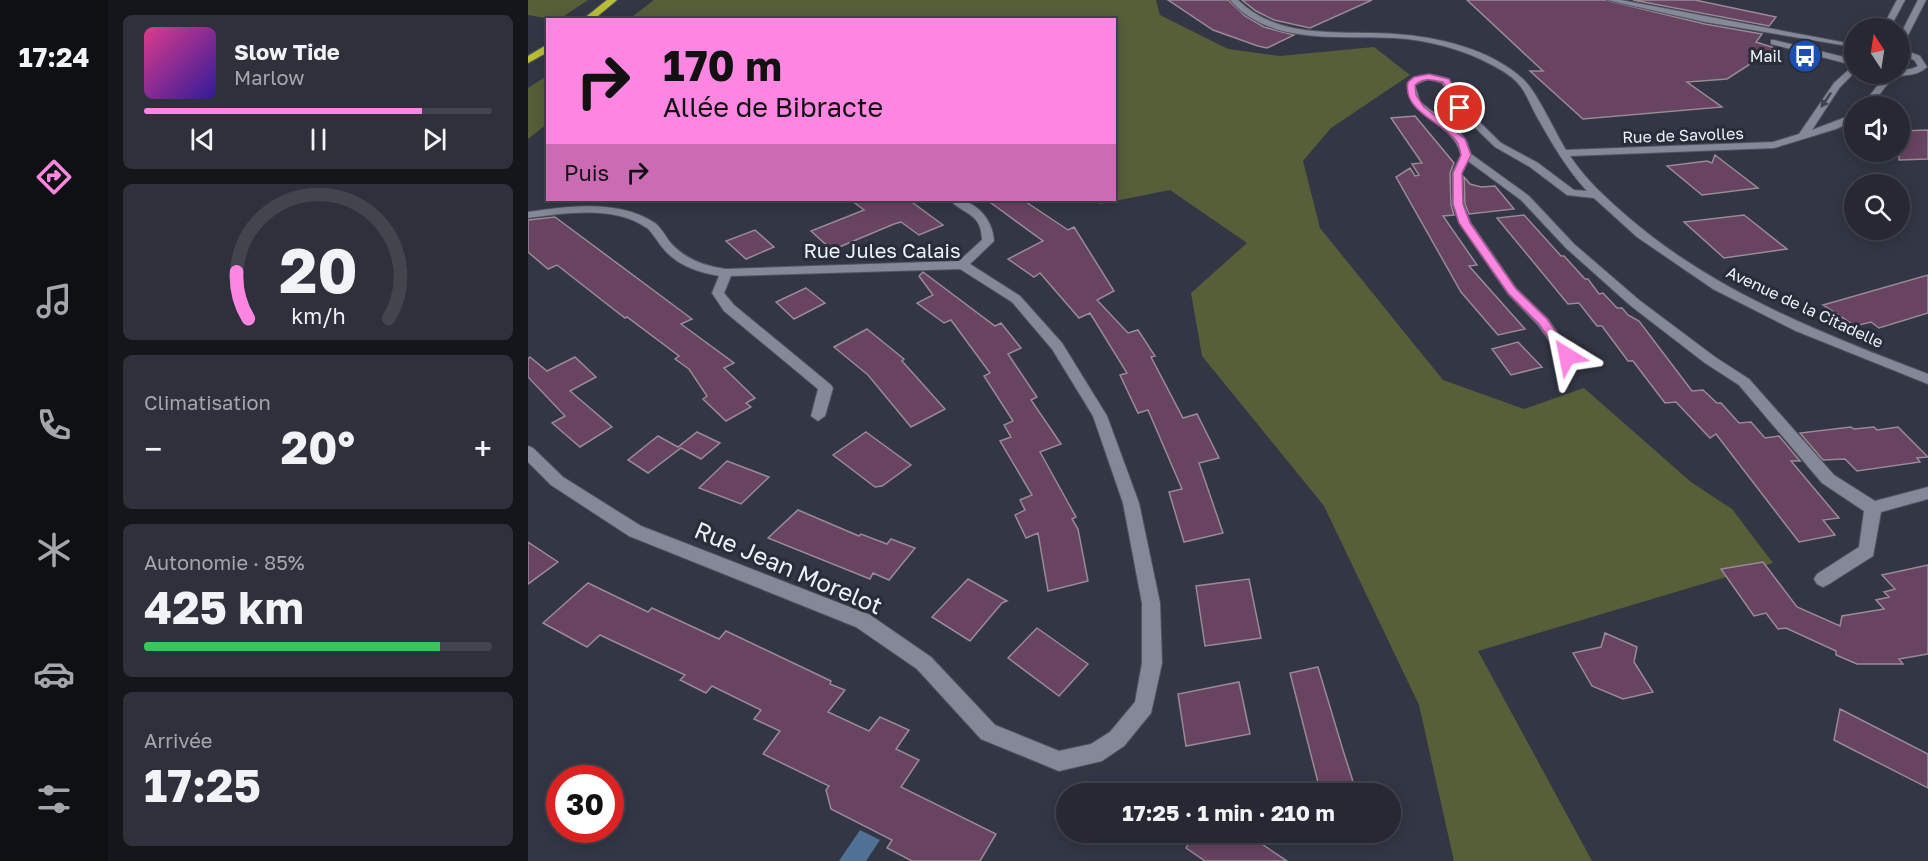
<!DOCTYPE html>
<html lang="fr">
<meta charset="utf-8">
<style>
:root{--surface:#262833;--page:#2e303b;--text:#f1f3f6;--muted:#a4a6ac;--line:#42444e;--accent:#fd86e2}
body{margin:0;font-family:"Golos Text",sans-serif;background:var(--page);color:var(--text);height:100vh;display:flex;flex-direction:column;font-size:22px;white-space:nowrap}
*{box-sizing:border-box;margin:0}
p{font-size:20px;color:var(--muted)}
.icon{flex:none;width:33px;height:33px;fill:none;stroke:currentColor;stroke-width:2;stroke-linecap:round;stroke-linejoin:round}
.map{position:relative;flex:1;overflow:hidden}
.panel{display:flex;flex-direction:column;gap:15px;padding:15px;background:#15161c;width:420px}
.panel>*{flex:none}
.banner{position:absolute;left:18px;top:18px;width:570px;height:183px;border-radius:0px;box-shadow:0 3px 15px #0003,0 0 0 2px var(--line);background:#fd86e2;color:#111;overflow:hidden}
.needle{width:39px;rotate:348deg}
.controls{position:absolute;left:1316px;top:18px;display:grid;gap:12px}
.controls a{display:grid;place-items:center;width:66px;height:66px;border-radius:50%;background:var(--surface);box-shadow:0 3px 15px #0003,0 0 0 2px var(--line);font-size:30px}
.speed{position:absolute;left:18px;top:765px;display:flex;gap:12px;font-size:30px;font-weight:700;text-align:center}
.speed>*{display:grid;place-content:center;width:78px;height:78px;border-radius:50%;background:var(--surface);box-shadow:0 3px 15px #0003,0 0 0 2px var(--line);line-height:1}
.speed .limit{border:9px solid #d22;background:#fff;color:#111}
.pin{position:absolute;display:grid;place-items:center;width:51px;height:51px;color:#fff;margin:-26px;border:3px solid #fff;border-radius:50%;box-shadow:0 2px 6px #0007}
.me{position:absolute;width:66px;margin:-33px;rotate:325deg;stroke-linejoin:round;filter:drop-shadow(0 0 4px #0008)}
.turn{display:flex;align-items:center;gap:21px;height:126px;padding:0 18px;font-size:27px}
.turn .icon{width:78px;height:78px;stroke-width:2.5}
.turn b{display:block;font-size:42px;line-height:51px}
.then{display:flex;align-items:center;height:57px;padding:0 18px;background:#0003;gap:12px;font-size:22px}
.big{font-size:45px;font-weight:700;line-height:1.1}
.panel .card{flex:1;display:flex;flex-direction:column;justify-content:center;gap:9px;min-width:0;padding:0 21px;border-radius:9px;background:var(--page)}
.panel .dial{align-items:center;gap:0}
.dial svg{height:156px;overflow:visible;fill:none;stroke:var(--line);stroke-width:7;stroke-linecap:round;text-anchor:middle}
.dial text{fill:var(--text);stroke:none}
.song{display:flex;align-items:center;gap:18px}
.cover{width:72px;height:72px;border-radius:9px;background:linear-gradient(135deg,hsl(330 70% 55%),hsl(250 70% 35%))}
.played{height:6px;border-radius:3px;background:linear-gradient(90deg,var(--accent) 80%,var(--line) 80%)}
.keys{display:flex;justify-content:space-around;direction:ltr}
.heat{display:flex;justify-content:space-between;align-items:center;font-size:33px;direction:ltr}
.charge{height:9px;border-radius:4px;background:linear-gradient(90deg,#34c759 85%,var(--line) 0)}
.trip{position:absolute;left:528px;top:783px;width:345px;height:60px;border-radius:30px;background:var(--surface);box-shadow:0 3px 15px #0003,0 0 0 2px var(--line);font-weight:700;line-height:60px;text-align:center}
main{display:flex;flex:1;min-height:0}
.tab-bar{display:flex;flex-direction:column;width:108px;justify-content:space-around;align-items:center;background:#0f1014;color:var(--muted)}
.tab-bar .icon{width:42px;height:42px}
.tab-bar .on{color:var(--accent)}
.tab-bar b{font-size:27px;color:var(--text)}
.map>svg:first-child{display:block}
.green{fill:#575f39}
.water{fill:#507296}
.building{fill:#684362;stroke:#998a96;stroke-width:1.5}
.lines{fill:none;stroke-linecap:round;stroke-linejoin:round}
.minor-casing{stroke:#525560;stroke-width:2}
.highway-casing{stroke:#525560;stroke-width:2}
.minor{fill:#858898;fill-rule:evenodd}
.highway{fill:#babf35;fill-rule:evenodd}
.oneway{fill:#404351}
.route{fill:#fd86e2;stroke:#a45793;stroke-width:1.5}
.labels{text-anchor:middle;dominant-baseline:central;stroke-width:6;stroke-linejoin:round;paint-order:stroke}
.far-poi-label{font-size:16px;fill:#eff1fa;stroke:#292c39;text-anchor:end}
.far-street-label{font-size:16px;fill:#eff1fa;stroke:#292c39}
.street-label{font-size:20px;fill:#eff1fa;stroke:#292c39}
.near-street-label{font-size:24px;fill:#eff1fa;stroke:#292c39}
</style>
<main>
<nav class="tab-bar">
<b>17:24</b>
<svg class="icon on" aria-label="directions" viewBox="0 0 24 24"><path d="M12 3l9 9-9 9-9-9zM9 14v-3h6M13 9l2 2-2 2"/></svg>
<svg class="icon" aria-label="music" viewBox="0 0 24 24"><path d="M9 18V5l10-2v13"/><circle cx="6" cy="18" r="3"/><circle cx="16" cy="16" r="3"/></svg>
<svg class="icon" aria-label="phone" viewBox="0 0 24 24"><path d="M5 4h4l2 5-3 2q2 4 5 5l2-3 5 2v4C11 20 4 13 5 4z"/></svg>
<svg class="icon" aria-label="climate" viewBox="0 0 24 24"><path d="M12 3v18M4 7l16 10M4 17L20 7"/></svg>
<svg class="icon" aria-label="car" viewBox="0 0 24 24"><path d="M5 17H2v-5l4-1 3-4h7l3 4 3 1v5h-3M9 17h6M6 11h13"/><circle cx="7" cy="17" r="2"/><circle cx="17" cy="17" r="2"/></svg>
<svg class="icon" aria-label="filters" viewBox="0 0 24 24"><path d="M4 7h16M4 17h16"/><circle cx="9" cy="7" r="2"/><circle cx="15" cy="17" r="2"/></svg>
</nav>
<section class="panel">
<div class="card">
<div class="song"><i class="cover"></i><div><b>Slow Tide</b><p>Marlow</p></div></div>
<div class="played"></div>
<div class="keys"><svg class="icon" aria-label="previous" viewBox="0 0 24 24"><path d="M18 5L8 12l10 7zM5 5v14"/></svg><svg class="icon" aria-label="pause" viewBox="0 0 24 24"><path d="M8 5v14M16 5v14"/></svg><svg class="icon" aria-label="next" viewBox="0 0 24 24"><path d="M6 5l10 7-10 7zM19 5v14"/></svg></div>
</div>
<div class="card dial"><svg viewBox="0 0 100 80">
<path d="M14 69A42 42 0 1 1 86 69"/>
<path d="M14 69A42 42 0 0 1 8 45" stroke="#fd86e2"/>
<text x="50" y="56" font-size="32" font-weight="700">20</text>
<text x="50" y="72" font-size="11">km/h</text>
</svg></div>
<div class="card"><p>Climatisation</p>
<div class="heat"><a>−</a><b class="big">20°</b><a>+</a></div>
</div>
<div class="card"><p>Autonomie · 85%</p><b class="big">425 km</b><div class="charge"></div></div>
<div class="card"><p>Arrivée</p><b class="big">17:25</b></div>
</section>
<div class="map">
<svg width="1400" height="861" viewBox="0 0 1400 861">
<rect width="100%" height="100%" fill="#333644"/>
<path class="green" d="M0 0H60L30 20 0 15Z
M126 0H628L632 15 700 49 752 56 846 47 882 75 803 128 775 161 792 228 915 380 996 409 1056 388 1163 482 1204 509 1245 563 950 651 1064 861H926L891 705 796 506 674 356 663 293 719 243 642 190 572 204 564 200H586V20H100Z
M19 76V124L0 139V88Z"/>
<path class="water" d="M332 830 352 840 338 861H311Z"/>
<path class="building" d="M640 0H700L717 16 736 27 766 35 739 48 730 46 685 30Z
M714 0H844L782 28 746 20 728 11Z
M939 0H1077L1177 24 1234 34 1228 42 1247 48 1199 79 1159 82 1194 107 1055 119 1002 71H1015Z
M1105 0H1167L1248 17 1241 26Z
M887 116 926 163 922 173 923 205 926 215 915 216 949 265 941 266 997 329 970 335 933 292 868 177 882 168 887 176 891 175 884 164 894 163 863 118Z
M1400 130V159L1371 160V131Z
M1187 155 1230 188 1174 195 1139 166 1179 161 1184 163Z
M936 177 942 184 953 187 967 186 986 209 941 214 937 204Z
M323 200H381L415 225 391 235 373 222 366 224 304 250 283 231 336 210Z
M459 200H495L540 230 546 227 586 291 569 300 600 333 610 330 627 356 623 357 655 418 669 414 691 458 671 463 695 533 656 542 641 492 654 489 620 410 610 413 592 375 599 373 562 313 551 318 512 273 506 277 480 259 515 241Z
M996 215 1033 256H1036L1057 279H1060L1071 294 1075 293 1089 308H1094L1100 315 1111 321 1164 391 1175 390 1189 403H1193L1211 423 1223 422 1237 438 1251 436 1272 461H1263L1311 518 1295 520 1307 535 1271 542 1188 434 1182 438 1148 402 1137 403 1105 361H1100L1074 326H1069L1051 303 1040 304 969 218Z
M1216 215 1259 249 1196 258 1156 222Z
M27 217 164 319 153 324 206 363 196 368 227 398 218 403 223 407 198 421 175 399 179 396 161 369 147 359 151 356 99 317 97 318 29 265 20 269 0 252V220Z
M227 230 246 247 218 259 198 241Z
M395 272 467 326 473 323 493 348 480 354 509 397 503 400 533 444 512 452 548 517 544 519 550 529 560 581 520 591 510 533 498 538 487 515 497 510 492 500 504 495 472 441 483 437 476 425 485 421 456 376 462 373 423 320 416 323 389 303 405 295 391 276Z
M1400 275V313L1351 328 1343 322 1327 326 1295 305Z
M278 288 297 303 266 319 248 302Z
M339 329 376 359 374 361 417 409 383 427 340 375 306 347Z
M990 342 1014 367 983 375 964 349Z
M2 357 19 371 47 357 68 377 42 391 84 427 52 447 24 423 37 416 0 377V359Z
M1323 427 1326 429 1346 427 1349 430 1370 427 1400 457 1389 458 1392 462 1329 471 1317 459 1295 460 1272 433Z
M169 432 192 443 173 459 153 448 120 473 100 460 130 436 150 447Z
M338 432 383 465 354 486 347 487 305 455Z
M199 461 241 477 213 504 171 488Z
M270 510 331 536 333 534 359 544 363 539 387 548 361 580 345 573 342 579 240 538Z
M0 542 30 562 0 584Z
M1235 562 1269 607 1312 626 1314 616 1356 609 1348 600 1361 597 1356 592 1367 589 1354 575 1400 565V654L1371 659 1375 664H1329L1308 655V651L1258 628 1250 629 1238 613 1226 616 1193 569Z
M440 579 479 601 474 603 442 641 404 617Z
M721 579 733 638 677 646 668 586Z
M60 583 120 612 124 608 191 639 198 631 303 681 302 684 317 690 300 712 341 731 352 717 381 730 368 749 391 760 373 787 468 834 452 861H384L359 848 364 840 303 809 298 790 301 786 235 754 252 731 226 719 233 710 184 686 178 693 152 680 157 675 72 635 59 647 15 623Z
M509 628 560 664 531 696 480 658Z
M1077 633 1109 647 1106 662 1125 692 1095 699 1064 686 1045 653 1073 647Z
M790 667 814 747 829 794H793L762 673Z
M711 682 722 734 658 746 650 694Z
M1312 709 1400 754V788L1306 740Z
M667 832H716L759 861H677L658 848Z"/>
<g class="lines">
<g class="minor-casing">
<path id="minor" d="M702 0H710C752 41 814 30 867 34 911 37 962 49 995 79 1009 92 1027 132 1038 150L1245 142 1271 134 1306 83 1326 65V73L1312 87 1284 130 1326 114V121L1308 129 1246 148 1042 156C1058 180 1079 199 1101 218 1187 292 1295 334 1400 374V384L1268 331 1185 289 1109 237 1066 198 1039 195 1002 167 967 147 929 110 914 83 900 79 887 85 892 102 932 132 939 142 943 154 1001 196 1046 244 1111 300 1187 357 1221 379 1306 475 1347 501 1400 487V499L1353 512 1345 556 1301 584 1295 587 1289 584 1286 579 1289 574 1331 547 1336 511 1294 483 1211 385 1177 363 1103 306 1038 248 993 200 940 161 934 173 935 205 943 223 988 288 1020 319 1046 356 1044 359H1034L1010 325 980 294 931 223 925 205 924 173 933 155C925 121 881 120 879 84 891 71 906 74 921 79L936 107 973 143 1010 163 1046 190 1059 191C1038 168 1023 142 1008 115 1003 106 999 95 993 87 986 77 974 70 964 65 935 49 899 40 867 38 812 35 742 46 702 0Z
M1079 0H1093L1324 44 1320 46 1177 22Z
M1369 0H1377L1362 28H1354Z
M1390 0H1398L1375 45 1371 47V37Z
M1246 40 1320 58 1321 60 1317 63 1243 44V40Z
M1371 48 1392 56 1399 67C1390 75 1384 74 1373 76 1359 79 1352 95 1344 106H1336C1344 90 1356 76 1371 71 1378 69 1383 70 1390 66L1386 60 1371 53Z
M422 200C445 197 465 218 466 241L442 264 492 296 534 343 579 416 611 503 632 603 634 663 623 713 596 746 574 761 531 771 453 739 389 669 328 627 101 536 23 485 0 462V446L5 448 35 477 113 526 342 615 403 657 467 725 531 751 563 744 582 732 607 702 614 663V603L595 503 565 416 524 349 484 302 432 269 203 276 196 293 206 305 303 385 305 388 297 416 290 421 283 416 290 389 196 311 184 293 191 276C169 272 148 265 134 247 129 241 125 233 119 228 86 205 37 213 0 218V212C40 206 91 199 127 223 133 228 137 235 141 241 156 259 176 266 198 269L431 261 454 240C453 212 437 216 422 200Z"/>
</g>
<g class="highway-casing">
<path id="highway" d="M79 0H89L65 20H54Z
M20 44V52L0 63V56Z"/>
</g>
<use href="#minor" class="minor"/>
<use href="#highway" class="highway"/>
</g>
<defs><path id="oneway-solid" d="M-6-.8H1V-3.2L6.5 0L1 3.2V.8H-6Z" transform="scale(1.5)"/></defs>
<use class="oneway" href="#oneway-solid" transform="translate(1298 100) rotate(124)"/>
<path class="route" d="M901 74 921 79 936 108 929 109 915 82C905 80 896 77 887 85L888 95 896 107 937 139 943 155 934 173 935 204 942 223 988 289 1019 319 1045 356 1043 359H1035L1011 324 980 293 931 223 925 204V173L933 155C932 151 931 145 929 142 915 122 874 112 880 82L886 77Z"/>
<defs>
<g id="bus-disc" transform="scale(1.725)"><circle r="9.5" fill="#1a4fb4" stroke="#292c39"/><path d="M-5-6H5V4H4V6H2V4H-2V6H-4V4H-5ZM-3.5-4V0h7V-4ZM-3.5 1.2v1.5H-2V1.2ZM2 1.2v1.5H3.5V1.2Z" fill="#fff"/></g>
</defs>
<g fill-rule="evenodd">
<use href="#bus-disc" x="1277" y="56"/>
</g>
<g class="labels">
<g class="far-poi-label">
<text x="1254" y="56">Mail</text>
</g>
<g class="far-street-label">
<text transform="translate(1155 135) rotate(-2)">Rue de Savolles</text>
<text transform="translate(1277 307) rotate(25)">Avenue de la Citadelle</text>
</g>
<g class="street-label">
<text x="354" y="250">Rue Jules Calais</text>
</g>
<g class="near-street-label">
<text transform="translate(261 567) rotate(23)">Rue Jean Morelot</text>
</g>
</g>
</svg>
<div class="controls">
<a><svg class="needle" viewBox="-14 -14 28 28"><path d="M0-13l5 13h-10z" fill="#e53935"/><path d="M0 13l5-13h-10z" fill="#a4a6ac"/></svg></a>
<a><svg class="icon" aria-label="sound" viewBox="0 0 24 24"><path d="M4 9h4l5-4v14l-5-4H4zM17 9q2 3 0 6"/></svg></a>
<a><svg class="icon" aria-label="search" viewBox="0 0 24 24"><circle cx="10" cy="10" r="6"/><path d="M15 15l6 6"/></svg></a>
</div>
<div class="speed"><div class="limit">30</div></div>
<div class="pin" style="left:932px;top:108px;background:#d93025"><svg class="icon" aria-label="arrive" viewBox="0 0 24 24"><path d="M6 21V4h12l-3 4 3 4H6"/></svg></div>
<svg class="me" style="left:1039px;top:356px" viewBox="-20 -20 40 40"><path d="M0-17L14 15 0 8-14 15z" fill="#fd86e2" stroke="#fff" stroke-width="4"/></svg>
<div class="trip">17:25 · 1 min · 210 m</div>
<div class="banner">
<div class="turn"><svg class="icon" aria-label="right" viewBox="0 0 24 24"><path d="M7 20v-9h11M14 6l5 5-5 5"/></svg><div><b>170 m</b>Allée de Bibracte</div></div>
<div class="then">Puis<svg class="icon" aria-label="right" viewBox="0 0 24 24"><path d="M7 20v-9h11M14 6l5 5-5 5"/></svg></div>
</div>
</div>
</main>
